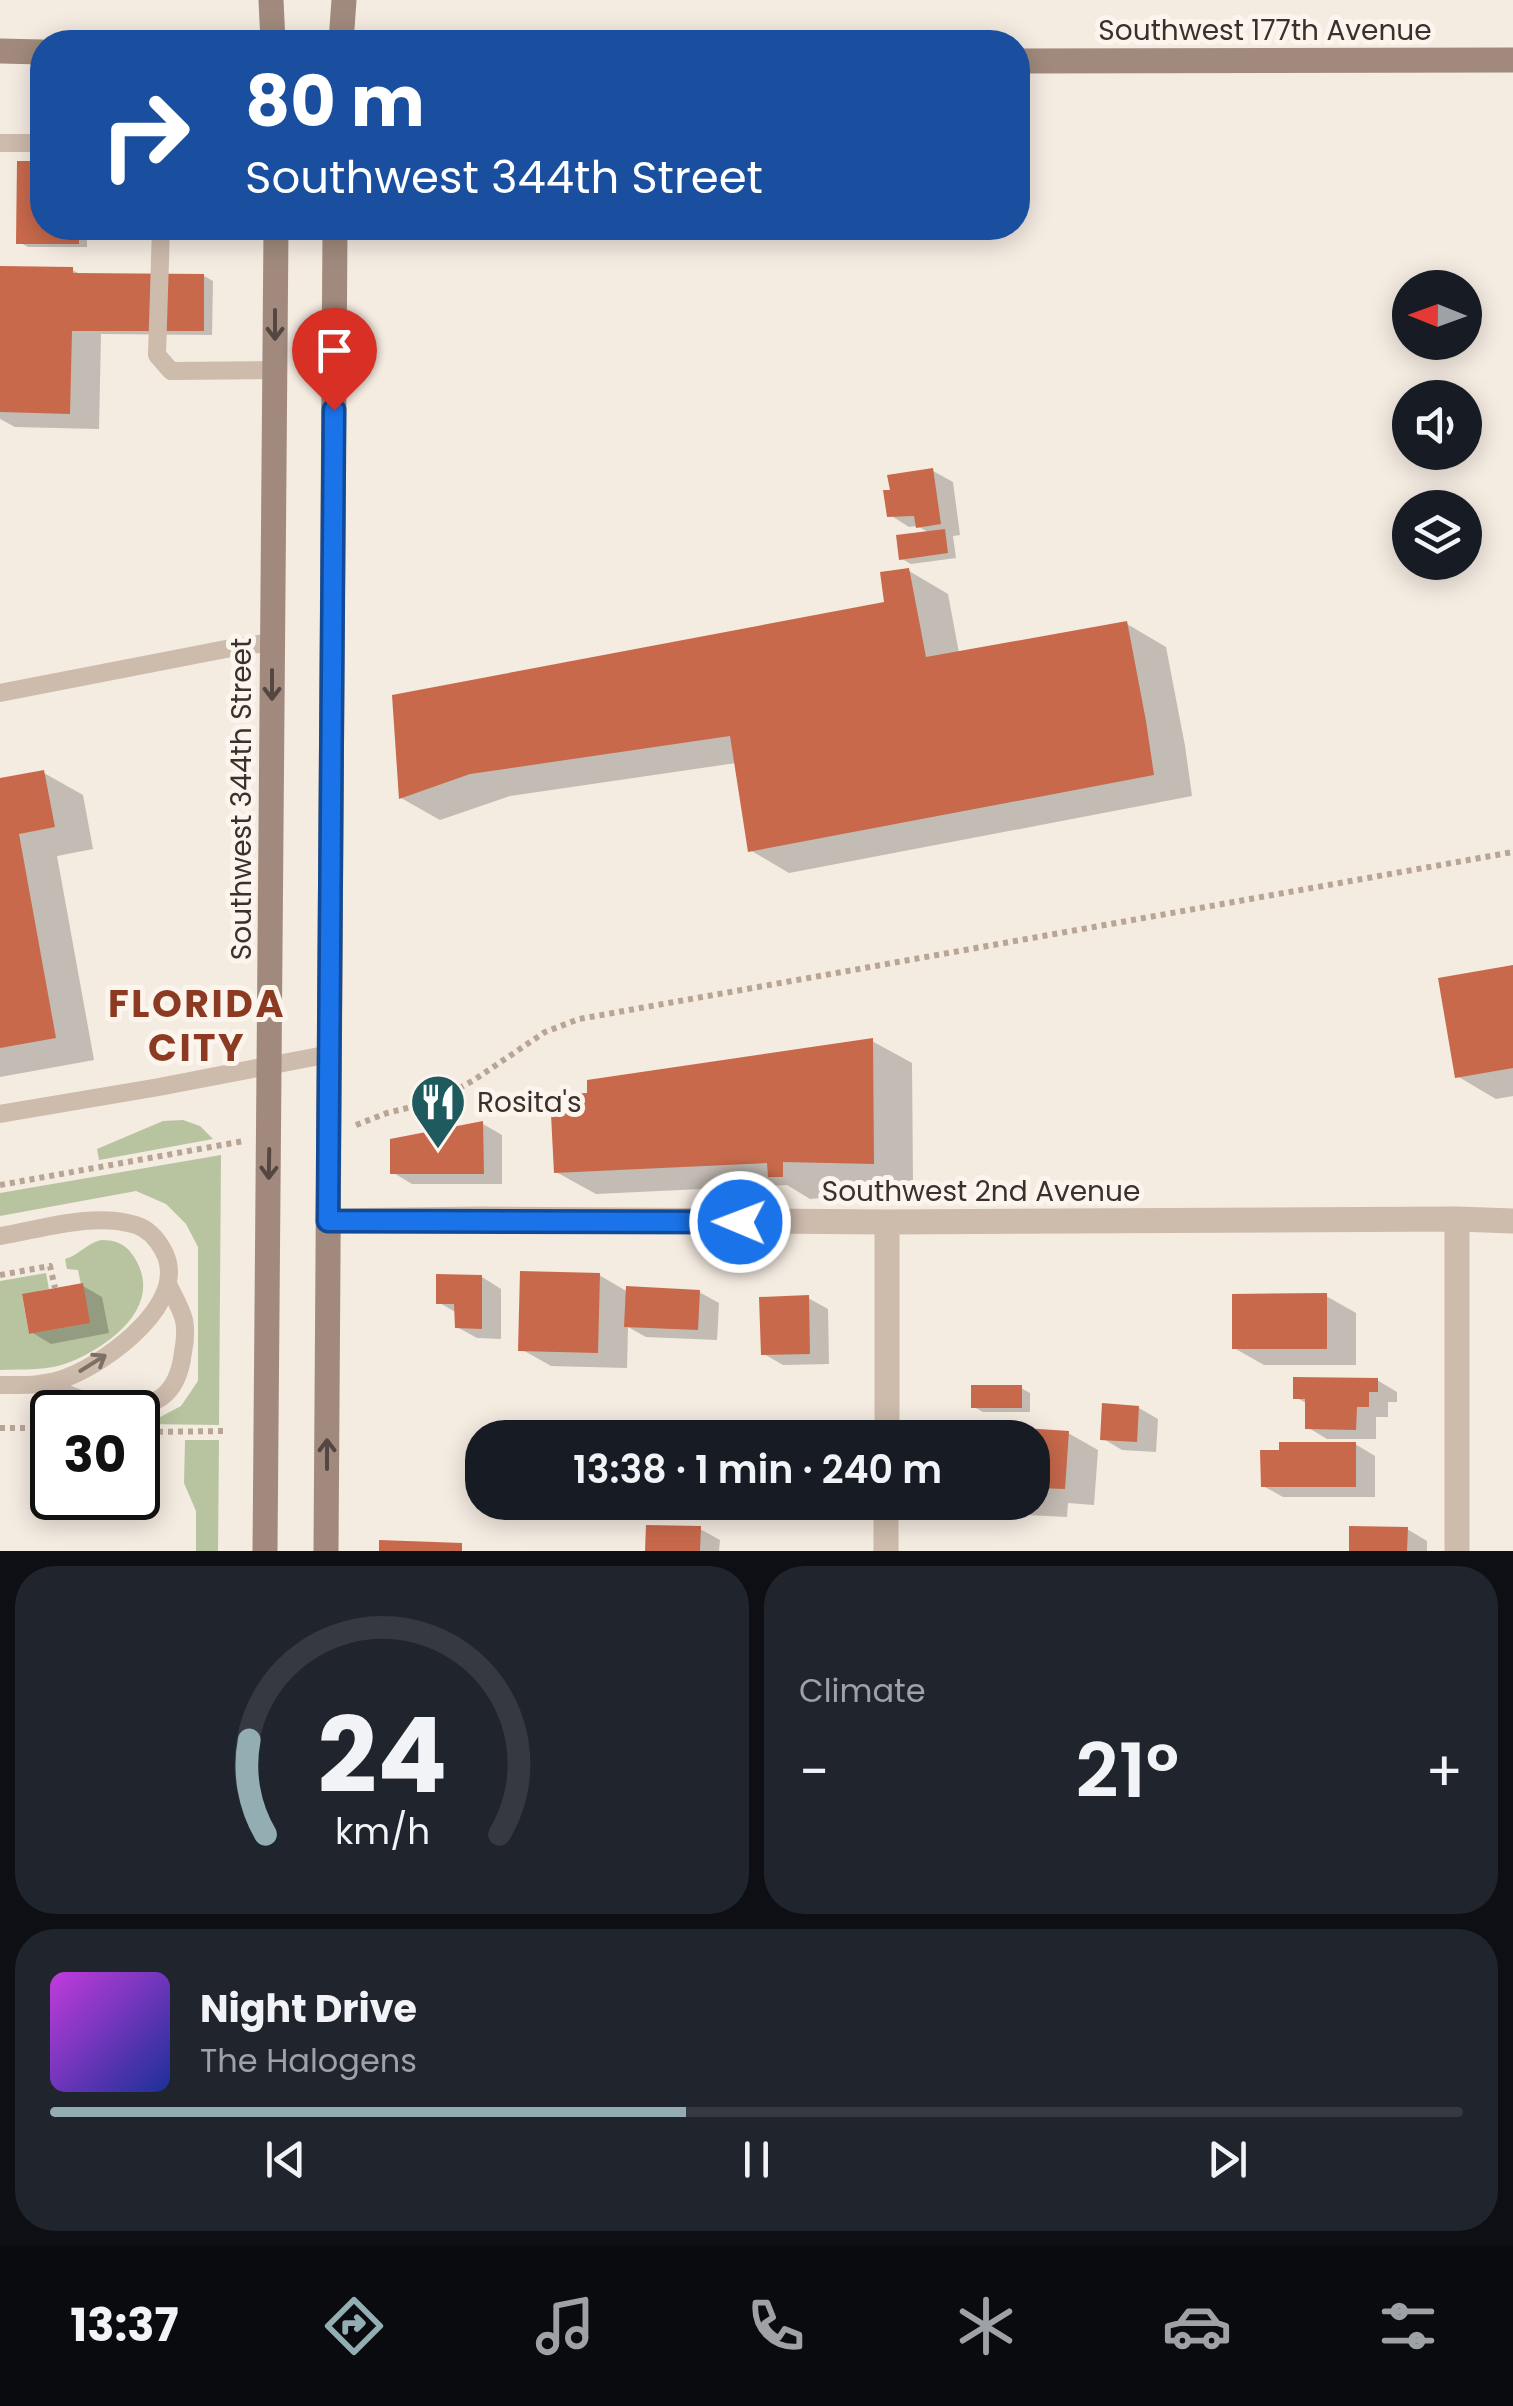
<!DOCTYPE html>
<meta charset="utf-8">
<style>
:root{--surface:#171b24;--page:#20242c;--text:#f1f3f6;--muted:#9ea1a6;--line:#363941;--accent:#92aeb2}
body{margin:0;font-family:Poppins,sans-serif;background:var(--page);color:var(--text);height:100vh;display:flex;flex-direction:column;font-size:38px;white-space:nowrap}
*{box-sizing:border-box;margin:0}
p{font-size:32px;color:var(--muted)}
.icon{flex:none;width:55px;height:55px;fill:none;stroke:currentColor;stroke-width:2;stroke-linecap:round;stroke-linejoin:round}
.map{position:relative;height:1551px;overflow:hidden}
.sheet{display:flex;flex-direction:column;gap:15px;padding:15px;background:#0d0f14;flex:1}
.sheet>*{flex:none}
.hud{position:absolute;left:30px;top:30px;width:1000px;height:210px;border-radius:40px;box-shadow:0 5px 25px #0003;background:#1a4fa0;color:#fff;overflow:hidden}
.needle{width:65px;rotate:271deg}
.buttons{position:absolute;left:1392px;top:270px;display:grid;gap:20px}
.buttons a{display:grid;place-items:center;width:90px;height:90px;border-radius:50%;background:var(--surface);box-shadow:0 5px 25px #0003;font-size:50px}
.speed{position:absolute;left:30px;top:1390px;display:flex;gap:20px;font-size:50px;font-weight:700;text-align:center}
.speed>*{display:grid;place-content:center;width:130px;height:130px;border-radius:50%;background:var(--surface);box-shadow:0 5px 25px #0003;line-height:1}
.speed .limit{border:5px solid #111;border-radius:15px;background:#fff;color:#111}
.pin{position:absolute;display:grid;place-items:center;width:85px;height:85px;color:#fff;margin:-102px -42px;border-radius:50% 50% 50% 0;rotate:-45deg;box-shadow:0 0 10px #0007}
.pin .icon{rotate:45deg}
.me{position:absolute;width:110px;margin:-55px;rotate:271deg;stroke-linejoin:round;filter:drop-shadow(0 0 8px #0008)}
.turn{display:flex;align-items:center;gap:35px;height:210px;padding:0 50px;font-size:45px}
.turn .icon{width:130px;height:130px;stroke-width:2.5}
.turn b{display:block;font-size:70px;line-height:85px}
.big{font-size:75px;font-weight:600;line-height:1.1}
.sheet .tile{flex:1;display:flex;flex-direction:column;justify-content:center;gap:15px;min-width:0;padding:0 35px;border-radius:40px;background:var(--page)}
.sheet .dial{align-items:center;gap:0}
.dial svg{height:260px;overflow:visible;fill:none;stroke:var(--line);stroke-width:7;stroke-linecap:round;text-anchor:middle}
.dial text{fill:var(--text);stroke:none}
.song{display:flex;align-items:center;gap:30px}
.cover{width:120px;height:120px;border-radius:15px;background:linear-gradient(135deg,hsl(290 70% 55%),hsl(230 70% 35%))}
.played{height:10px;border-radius:5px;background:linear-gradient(90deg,var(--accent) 45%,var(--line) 45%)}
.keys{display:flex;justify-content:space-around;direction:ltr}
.heat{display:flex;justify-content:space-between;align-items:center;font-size:55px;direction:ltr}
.sheet .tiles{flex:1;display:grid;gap:15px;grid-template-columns:1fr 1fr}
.tile:last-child{grid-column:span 2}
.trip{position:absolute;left:465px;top:1420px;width:585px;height:100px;border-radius:40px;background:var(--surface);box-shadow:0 5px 25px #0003;font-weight:600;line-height:100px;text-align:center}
.tabs{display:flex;height:160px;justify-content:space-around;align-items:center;background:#090b0e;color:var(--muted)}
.tabs .icon{width:70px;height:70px}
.tabs .on{color:var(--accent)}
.tabs b{font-size:45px;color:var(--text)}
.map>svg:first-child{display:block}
.green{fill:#b8c4a0}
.shadow{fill:#0003}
.building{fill:#c8694b}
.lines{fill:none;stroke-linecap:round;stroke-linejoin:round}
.path{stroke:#b9a596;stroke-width:6;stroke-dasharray:5 5;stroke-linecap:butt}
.lane{stroke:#cdbbac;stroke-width:18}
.street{stroke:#cdbbac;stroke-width:25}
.secondary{stroke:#a18a7d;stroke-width:25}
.oneway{stroke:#544640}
.oneway2{stroke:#7d6f65}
.route-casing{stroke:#114b97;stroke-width:25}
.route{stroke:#1a73e8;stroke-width:18}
.labels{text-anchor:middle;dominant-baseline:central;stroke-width:10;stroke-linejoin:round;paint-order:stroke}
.street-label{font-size:28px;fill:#3b302b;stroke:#fbf5ee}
.poi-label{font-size:28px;fill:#3b302b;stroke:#fbf5ee;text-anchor:start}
.district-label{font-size:38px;font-weight:bold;letter-spacing:2.5px;fill:#8c3b22;stroke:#fbf5ee}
</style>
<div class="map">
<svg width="1513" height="1551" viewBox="0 0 1513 1551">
<rect width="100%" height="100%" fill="#f4ebe1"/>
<path class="green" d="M183 1120 200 1126 213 1139 99 1160 97 1149 163 1121Z
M221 1155 219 1425 147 1424 181 1406 198 1381V1247L186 1224 166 1204 136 1191 0 1216V1193Z
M101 1240C116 1240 126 1244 134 1257 165 1305 111 1345 70 1362 48 1371 24 1369 0 1370V1281L46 1273 49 1289 22 1295 29 1334 89 1323 78 1270 67 1269 65 1259C79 1255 86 1244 101 1240Z
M185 1440H219L218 1551H196V1511L184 1483Z"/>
<path class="shadow" d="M20 163H42V228H87V247H28L19 242Z
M0 268 72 270 82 275 204 276 213 281 212 335 101 334 99 429 15 427 0 419Z
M933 471 953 482 960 535 953 536 956 558 911 564 902 559 930 533 917 526 909 527 890 515Z
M909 571 948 594 959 653 1127 624 1166 647 1185 746 1192 796 789 873 750 850 736 763 510 796 440 820 401 798 886 604Z
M44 773 83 795 93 849 57 856 94 1060 0 1077V781Z
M1513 967V1096L1496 1099 1457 1076Z
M872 1041 912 1063 913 1185 821 1183V1198L810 1199 787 1185 596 1194 556 1172 590 1095Z
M483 1124 502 1135V1184H412L392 1172Z
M599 1275 628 1292H699L719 1303 717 1340 646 1337 628 1327 627 1368 551 1366 521 1349Z
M482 1277 501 1289V1339L477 1338 457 1327V1313L438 1302Z
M83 1286 102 1297 109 1333 51 1344 31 1332Z
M1326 1296 1356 1313V1365H1264L1234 1348Z
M808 1298 828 1309 829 1364 783 1365 764 1354Z
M1377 1380 1397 1392V1402H1388V1417H1376V1439H1327L1307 1427 1308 1404 1295 1397Z
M1021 1388 1030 1393V1412H983L974 1407Z
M1139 1408 1158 1419 1156 1452 1122 1450 1102 1438Z
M1068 1433 1098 1450 1094 1505 1068 1503 1067 1517 1006 1514 987 1502H1032V1438Z
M1355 1444 1375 1456V1497H1283L1263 1486Z
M699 1502H829V1515L719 1514Z
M700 1529 720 1540 719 1551H647Z
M1407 1529 1427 1541V1551H1351Z"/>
<path class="building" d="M17 161H42V228H79V244H16Z
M0 266 73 267V273L204 274V331H72L70 414 0 412Z
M933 468 941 524 916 528 914 516 887 517 883 490H890L887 475Z
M945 529 948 553 899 560 896 535Z
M909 568 926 657 1127 621 1146 721 1154 775 748 852 730 736 470 774 399 799 392 695 884 602 880 572Z
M44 770 55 827 19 834 56 1038 0 1048V778Z
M1513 965V1068L1455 1078 1438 978Z
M873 1038 874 1164 783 1162V1177H768L767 1163 554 1173 550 1095 587 1093V1080Z
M483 1121 484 1174H390V1139Z
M520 1271 600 1273 598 1353 518 1351Z
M436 1274 482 1275V1329L455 1328 454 1304H436Z
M83 1283 90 1323 29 1334 22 1294Z
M626 1286 700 1290 698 1330 624 1327Z
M1327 1293V1349H1232V1294Z
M809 1295 810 1354 761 1355 759 1297Z
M1293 1377 1378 1378V1392H1369V1407H1357L1356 1430 1305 1429V1399H1293Z
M971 1385H1022V1408H971Z
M1102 1403 1139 1406 1137 1442 1100 1440Z
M979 1425 1069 1431 1065 1489 1039 1488 1038 1501H1032V1438H978Z
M640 1427H668L667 1438H640Z
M1279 1442H1356V1487H1261L1260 1450H1279Z
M646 1525 701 1526 700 1551H645Z
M1349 1526 1408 1527 1407 1551H1349Z
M379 1540 462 1543V1551H379Z"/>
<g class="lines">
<path class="path" d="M356 1125 387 1113 436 1101 474 1080 545 1032 579 1019 1513 852
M0 1185 244 1141
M0 1275 50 1266 55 1288
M0 1428H52
M148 1432 226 1431"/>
<path class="lane" d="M0 143H42
M161 228 157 355 171 371 275 370
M0 693 231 648 273 642
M0 1114 159 1087 330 1054
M0 1236C43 1229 93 1212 136 1225 148 1229 157 1239 163 1250 192 1301 107 1362 68 1377 46 1386 23 1385 0 1385
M44 1385C66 1393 89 1405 112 1406 155 1410 178 1396 183 1352 185 1342 186 1330 184 1320 181 1308 173 1295 168 1284"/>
<path class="street" d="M328 1221 480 1219 887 1222 1457 1219 1513 1221
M887 1438V1222
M886 1551V1502
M1457 1551V1219"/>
<path class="secondary" d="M271 0 273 42
M341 42 344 0
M0 51 42 52
M1018 61 1513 60
M265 1551 276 228
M326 1551 335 228"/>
</g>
<defs><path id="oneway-shaft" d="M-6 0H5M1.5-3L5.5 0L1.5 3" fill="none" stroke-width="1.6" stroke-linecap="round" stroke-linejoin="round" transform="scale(2.5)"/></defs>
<g class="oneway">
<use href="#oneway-shaft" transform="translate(275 325) rotate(90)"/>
<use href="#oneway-shaft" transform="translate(272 685) rotate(90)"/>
<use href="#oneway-shaft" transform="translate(269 1164) rotate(91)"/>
<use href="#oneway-shaft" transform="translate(327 1454) rotate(-90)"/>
</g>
<use class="oneway2" href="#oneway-shaft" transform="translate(93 1363) rotate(-32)"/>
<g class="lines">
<g class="route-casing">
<path id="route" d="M334 410 328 1221 740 1222"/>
</g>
<use href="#route" class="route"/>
</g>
<defs>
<g id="restaurant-pin" transform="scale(2.875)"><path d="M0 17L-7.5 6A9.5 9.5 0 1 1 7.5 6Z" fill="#1f5a5e" stroke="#fbf5ee"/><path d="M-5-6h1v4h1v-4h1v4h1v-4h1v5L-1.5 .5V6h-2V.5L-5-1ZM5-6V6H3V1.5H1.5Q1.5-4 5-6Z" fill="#fff"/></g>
</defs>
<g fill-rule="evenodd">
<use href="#restaurant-pin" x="438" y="1102"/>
</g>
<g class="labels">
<g class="street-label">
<text x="1265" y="30">Southwest 177th Avenue</text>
<text transform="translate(241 799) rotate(-90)">Southwest 344th Street</text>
<text x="981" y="1191">Southwest 2nd Avenue</text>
</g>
<g class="poi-label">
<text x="477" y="1102">Rosita's</text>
</g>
<g class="district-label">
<text x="197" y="1003">FLORIDA<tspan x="197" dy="44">CITY</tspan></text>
</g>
</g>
</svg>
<div class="buttons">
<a><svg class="needle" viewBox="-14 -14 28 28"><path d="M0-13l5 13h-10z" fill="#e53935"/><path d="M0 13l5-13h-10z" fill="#9ea1a6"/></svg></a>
<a><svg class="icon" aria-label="sound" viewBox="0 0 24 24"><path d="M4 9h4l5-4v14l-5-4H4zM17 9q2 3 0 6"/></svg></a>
<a><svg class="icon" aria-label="layers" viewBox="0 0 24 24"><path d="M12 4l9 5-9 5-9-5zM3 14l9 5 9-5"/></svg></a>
</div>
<div class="speed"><div class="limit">30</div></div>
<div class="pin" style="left:334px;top:410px;background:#d93025"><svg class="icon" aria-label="arrive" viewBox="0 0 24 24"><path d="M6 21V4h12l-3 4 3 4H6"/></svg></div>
<svg class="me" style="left:740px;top:1222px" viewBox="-20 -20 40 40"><circle r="17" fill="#1a73e8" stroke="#fff" stroke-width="3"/><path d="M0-11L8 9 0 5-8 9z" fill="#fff"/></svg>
<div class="trip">13:38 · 1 min · 240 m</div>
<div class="hud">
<div class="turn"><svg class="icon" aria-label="right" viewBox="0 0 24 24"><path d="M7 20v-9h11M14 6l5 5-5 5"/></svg><div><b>80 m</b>Southwest 344th Street</div></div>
</div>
</div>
<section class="sheet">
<div class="tiles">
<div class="tile dial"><svg viewBox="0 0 100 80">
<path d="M14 69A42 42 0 1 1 86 69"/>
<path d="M14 69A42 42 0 0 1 9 40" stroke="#92aeb2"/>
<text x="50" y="56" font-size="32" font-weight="700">24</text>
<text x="50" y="72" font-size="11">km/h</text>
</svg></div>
<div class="tile"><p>Climate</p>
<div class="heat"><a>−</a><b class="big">21°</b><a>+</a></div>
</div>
<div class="tile">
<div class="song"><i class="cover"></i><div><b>Night Drive</b><p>The Halogens</p></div></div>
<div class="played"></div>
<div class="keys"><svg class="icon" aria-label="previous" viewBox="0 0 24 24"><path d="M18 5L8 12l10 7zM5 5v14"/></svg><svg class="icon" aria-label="pause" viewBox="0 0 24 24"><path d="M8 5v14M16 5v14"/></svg><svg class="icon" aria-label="next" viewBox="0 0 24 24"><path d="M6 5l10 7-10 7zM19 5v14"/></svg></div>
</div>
</div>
</section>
<nav class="tabs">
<b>13:37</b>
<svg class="icon on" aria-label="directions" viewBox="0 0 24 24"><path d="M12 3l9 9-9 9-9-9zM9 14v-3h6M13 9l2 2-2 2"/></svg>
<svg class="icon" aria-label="music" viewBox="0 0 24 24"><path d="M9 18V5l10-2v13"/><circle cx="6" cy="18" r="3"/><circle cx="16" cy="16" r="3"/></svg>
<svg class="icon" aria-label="phone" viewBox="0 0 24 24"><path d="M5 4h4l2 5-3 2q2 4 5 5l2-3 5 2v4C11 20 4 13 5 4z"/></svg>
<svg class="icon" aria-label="climate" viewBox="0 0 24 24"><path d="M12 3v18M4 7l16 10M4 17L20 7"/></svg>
<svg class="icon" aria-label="car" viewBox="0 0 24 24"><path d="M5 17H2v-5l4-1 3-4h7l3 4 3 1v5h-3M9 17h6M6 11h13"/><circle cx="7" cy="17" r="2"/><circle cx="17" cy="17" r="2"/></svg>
<svg class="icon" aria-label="filters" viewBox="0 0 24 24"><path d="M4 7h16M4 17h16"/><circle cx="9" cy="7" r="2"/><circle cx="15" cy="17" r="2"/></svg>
</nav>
